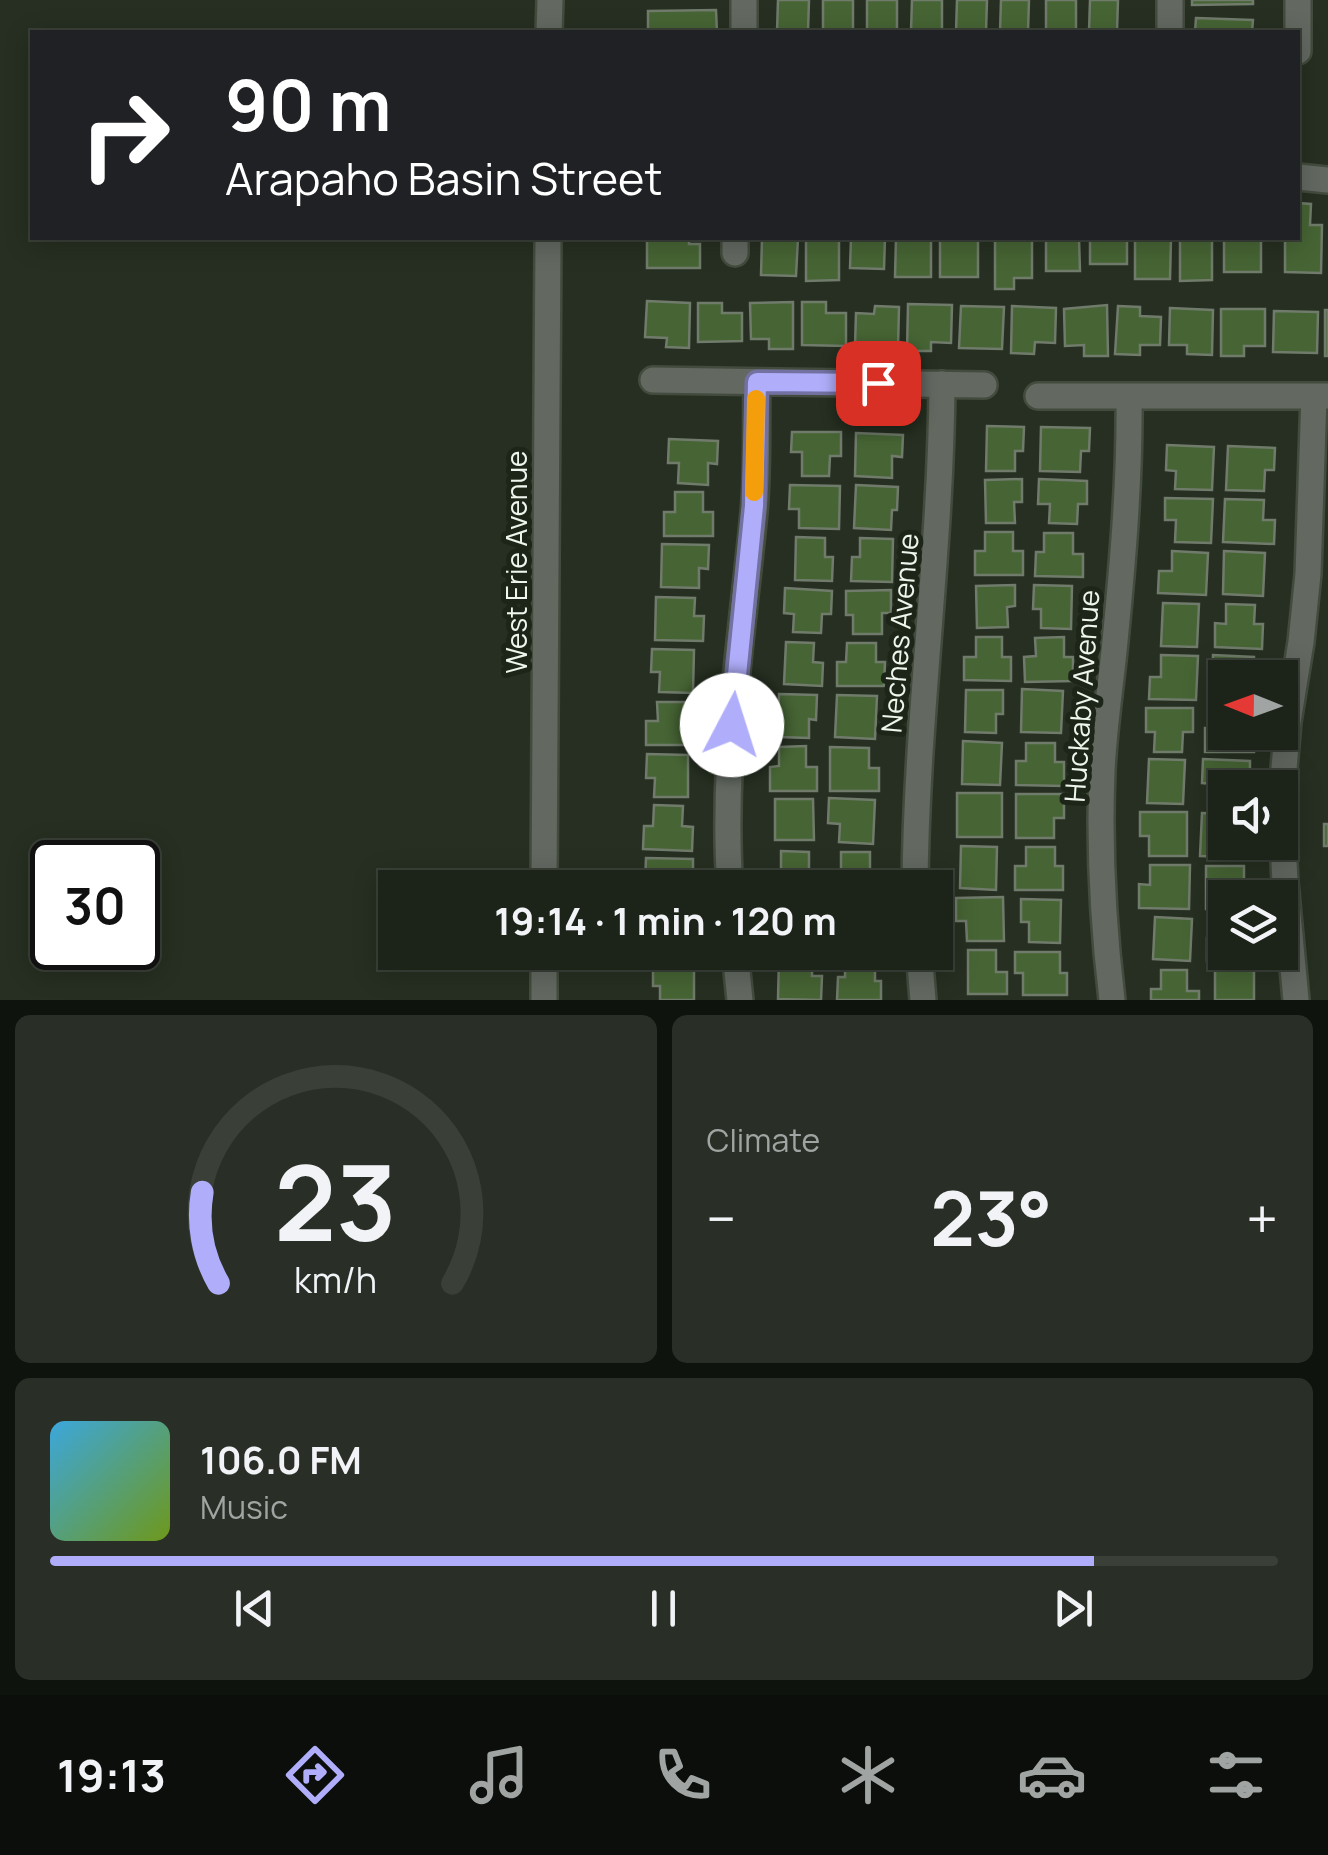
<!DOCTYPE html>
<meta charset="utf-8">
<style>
:root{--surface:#1c2319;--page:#292f26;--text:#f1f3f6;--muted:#a0a4a2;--line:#3a4038;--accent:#b0aefa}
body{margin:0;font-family:Manrope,sans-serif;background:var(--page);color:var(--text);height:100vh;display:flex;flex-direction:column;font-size:38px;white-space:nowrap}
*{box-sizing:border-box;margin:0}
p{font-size:32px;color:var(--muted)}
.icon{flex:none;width:55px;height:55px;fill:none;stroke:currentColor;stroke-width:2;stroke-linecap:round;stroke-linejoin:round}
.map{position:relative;height:1000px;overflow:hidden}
.panel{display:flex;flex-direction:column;gap:15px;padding:15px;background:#0f130e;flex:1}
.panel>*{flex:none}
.guide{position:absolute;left:30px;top:30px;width:1270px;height:210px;border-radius:0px;box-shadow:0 5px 25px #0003,0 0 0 2px var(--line);background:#202124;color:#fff;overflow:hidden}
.needle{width:65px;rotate:271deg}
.fabs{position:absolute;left:1208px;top:660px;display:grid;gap:20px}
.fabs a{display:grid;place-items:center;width:90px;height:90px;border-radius:0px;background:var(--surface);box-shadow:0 5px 25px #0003,0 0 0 2px var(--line);font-size:50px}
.speed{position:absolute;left:30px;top:840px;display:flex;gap:20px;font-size:50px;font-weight:700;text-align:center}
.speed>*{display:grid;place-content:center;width:130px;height:130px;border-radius:50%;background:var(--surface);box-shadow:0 5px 25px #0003,0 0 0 2px var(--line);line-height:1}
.speed .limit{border:5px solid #111;border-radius:15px;background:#fff;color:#111}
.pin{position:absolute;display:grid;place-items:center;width:85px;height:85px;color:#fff;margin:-42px;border-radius:20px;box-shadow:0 5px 15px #0006}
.me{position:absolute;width:110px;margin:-55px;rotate:5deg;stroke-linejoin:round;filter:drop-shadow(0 0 8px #0008)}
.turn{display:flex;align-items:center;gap:35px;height:210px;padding:0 30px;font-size:45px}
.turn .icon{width:130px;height:130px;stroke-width:2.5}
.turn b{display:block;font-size:70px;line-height:85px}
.big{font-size:75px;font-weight:700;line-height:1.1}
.panel .tile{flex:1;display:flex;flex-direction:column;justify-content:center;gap:15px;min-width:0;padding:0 35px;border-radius:15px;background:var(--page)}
.panel .dial{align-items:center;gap:0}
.dial svg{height:260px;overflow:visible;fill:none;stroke:var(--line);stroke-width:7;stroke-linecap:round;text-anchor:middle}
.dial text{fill:var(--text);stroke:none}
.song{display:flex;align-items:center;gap:30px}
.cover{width:120px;height:120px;border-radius:15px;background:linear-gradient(135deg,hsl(200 70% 55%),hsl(80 70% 35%))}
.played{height:10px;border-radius:5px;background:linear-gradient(90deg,var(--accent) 85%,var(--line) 85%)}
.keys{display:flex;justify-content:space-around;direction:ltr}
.heat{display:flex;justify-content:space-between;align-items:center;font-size:55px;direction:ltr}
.panel .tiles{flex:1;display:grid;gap:15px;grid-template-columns:1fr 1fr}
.tile:last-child{grid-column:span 2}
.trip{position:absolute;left:378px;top:870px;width:575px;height:100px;border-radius:0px;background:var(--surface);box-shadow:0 5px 25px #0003,0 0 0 2px var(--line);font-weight:700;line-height:100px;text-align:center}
.tabs{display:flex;height:160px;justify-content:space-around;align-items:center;background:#0b0e0a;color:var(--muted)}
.tabs .icon{width:70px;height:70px}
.tabs .selected{color:var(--accent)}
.tabs b{font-size:45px;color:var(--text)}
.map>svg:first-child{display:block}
.building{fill:#466434;stroke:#707b6b;stroke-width:2.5}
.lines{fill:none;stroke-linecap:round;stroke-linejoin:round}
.minor-casing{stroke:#424b3d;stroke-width:30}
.minor{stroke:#636861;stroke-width:25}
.route-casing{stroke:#7271a2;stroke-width:25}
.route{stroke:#b0aefa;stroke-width:18}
.slow{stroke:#f59e0b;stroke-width:18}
.labels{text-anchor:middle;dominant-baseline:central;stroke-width:10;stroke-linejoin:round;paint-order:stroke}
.street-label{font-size:28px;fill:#eff5ec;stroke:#1c2518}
</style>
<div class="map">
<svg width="1328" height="1000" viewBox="0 0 1328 1000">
<rect width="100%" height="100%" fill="#262f21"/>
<path class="building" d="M778 0H809L808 32H777Z
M823 0H853V32H823Z
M867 0H897V32H867Z
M912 0H942V31H911Z
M957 0H987L986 32H956Z
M1001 0H1029L1028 32H1000Z
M1046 0H1076V32H1046Z
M1090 0H1118L1117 32H1089Z
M1192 0H1253V4L1192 5Z
M716 10 717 32H648V11Z
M1196 18 1253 20 1252 32H1195Z
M1298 203 1311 204 1310 225H1322L1321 273 1285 272V238H1298Z
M647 238H689V244H700V268H647Z
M762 238H798L796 276 761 275Z
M806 238H839V280L806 281Z
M851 238H885L884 269 850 268Z
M896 238H931V277H895Z
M940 238H978V277H940Z
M995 238H1032V278H1014V289H995Z
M1046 238H1079L1080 271H1046Z
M1090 238H1127V264H1090Z
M1135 238H1171L1170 279H1135Z
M1180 238H1212V280L1180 281Z
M1224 238H1261V272H1224Z
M647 301 690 303 689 348 666 347 667 338 645 337Z
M793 302V349H769V339H751L750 303Z
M802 302H826V313H846V346L802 345Z
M698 303H722V313H742V341L698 342Z
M908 304 952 305 951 343 931 342V351H907Z
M1107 305 1108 356H1084V345L1065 346 1064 309Z
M875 306 899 307 898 348 855 346 856 313 874 314Z
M961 306 1004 307 1002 349 959 348Z
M1012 306 1056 308 1055 343 1035 342 1034 354 1011 353Z
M1118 306 1140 307V316L1161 317 1160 345H1140V355L1115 354Z
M1170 308 1213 310 1212 355 1187 354V345H1169Z
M1221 309H1265V346H1244V356H1221Z
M1325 310H1328V356H1325Z
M1274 311 1318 312 1317 353 1273 352Z
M987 426 1024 427 1023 451H1015V471H986Z
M1041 427 1090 428 1089 451H1081L1080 472 1040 471Z
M792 432H841V456H830L829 476H802V452H791Z
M856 433 903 435 902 457 892 456V478L855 476Z
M669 439 718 441 717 464 708 463V485L678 483 679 463H668Z
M1167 445 1214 447 1212 490 1175 489 1176 471 1166 470Z
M1228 446 1275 448 1274 470H1265L1264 491 1226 490Z
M1022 479V502H1014L1015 523H986L985 480Z
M1039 479 1087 481V504H1078L1077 524 1049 523 1050 504H1038Z
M790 485 840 486 839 529 799 528V509H789Z
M856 485 898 487 897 510H892L891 530 854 528Z
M675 492H703V512H713V536H664V512H675Z
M1165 498 1213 499 1211 543 1175 542 1176 520H1165Z
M1225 499 1264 500 1263 520H1275L1274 544 1223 542Z
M985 532H1013V551H1023V575H975V551H985Z
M1044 533H1073V554H1083V577L1035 576 1036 552H1044Z
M796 537 825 538V557H833L832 581 795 580Z
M860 538 893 539 892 582 851 581 852 557H860Z
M662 544 709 545 708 569 699 568V588L661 587Z
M1172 551 1208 553 1206 595 1158 593 1159 571H1172Z
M1224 551 1265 553 1263 596 1223 594Z
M1015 585V606L1007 607 1008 627 977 628 976 586Z
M1034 585 1072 586 1071 629 1041 628V609H1033Z
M785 588 832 591 831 614H822L821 633 793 632 794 614 784 613Z
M891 590V613H882V634H853V615H846V591Z
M656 597 695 598 694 616H704L703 641 655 640Z
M1163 603 1199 604 1197 647 1161 646Z
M1226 604 1255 605 1254 624H1263L1262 649 1215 647V623L1226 624Z
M976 637H1002V657H1011V681L964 680V657H976Z
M1064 637V657H1073V681L1025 682 1024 657 1036 656 1035 638Z
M786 642 814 643 813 662 823 663 822 686 784 684Z
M847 643H876V662H885L884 686H837V662H846Z
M652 649 694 650 693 693 659 692 660 672H651Z
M1161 655 1198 656 1196 700 1149 699 1150 677H1161Z
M1213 655 1254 657 1253 678H1225V699H1212Z
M1022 689 1063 691 1061 733 1021 732Z
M966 690H1003V714H996V733L965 732Z
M779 694 817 695 816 720 809 719V738L778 737Z
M837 695 877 696 875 739 835 737Z
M657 702H690V745H646V721H658Z
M1146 708H1193V732H1183L1182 752H1154L1155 732H1146Z
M1215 709H1225V732H1254V752H1205V728H1215Z
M963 741 1002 743 1000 785 962 784Z
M1026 743H1055V762H1064V786L1016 785V761H1026Z
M806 746V767H817V791H770V767L779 766V747Z
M830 747 869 748V768H879V791H830Z
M647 754 688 755V797H654L655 778H646Z
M1149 759 1185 760 1183 804 1147 803Z
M1203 759 1250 761V784L1241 783V788H1225V804H1213V784L1202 783Z
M957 793H1002V837H957Z
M1016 794H1064V818H1054V838H1016Z
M829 798 875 800 873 844 839 842 840 824 828 823Z
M775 799H813L814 840H775Z
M654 805 683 806 682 826 693 827 692 851 643 849 644 826H653Z
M1140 812H1187V856H1149V836H1140Z
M1202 813 1225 814V842H1251L1250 858 1200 856Z
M1324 824H1328V846H1324Z
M961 846 997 847 996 890 960 888Z
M1026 847H1055V866H1063V890H1015V866H1026Z
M781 851 809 852V872H818V888H768L767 873H781Z
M841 852H870V888H832V872H841Z
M646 858 693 859V882L682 881V888H653L654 883H645Z
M1150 865H1190L1189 909 1139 908V884L1150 885Z
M1206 866H1244V898H1225V909H1206Z
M1003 897 1004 941H967L966 921H956V898Z
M1021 899 1061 900 1060 943 1029 942V922H1021Z
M1155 917 1192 919 1190 961 1153 959Z
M1216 918H1225V952H1255V961H1207V938H1216Z
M968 950H996V972H1007V994H968Z
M1015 952H1060V973H1067V995H1023V973H1015Z
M779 956 812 957V976H822L821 1000 778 999Z
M845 957H875V981H881V1000H837L838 977H845Z
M653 963H694V1000H660V986H653Z
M1161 970H1187V991H1199V1000H1151V989H1161Z
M1215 970 1254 971V1000H1215Z"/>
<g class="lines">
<g class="minor-casing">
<path id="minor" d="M549 32 550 0
M744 32V0
M1170 32V0
M1298 51V0
M1298 177 1328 180
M735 253V238
M653 380 984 385
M1038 396H1328
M544 888 548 238
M730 888C721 762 742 637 754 512 758 469 756 425 757 382
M915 888C916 719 941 553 942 384
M735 952 740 1000
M919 952 923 1000
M544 1000V952
M1112 1000C1103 924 1099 847 1102 771 1104 727 1111 684 1115 641 1123 560 1130 478 1129 396
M1296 1000 1285 882 1281 803 1288 722 1301 642 1308 574 1314 396"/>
</g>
<use href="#minor" class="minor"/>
</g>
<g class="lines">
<g class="route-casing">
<path id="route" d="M732 725 754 506 757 382 878 383"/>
</g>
<use href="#route" class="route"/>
<path class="slow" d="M754 492 756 399"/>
</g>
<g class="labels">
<g class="street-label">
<text transform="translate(516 562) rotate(-90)">West Erie Avenue</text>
<text transform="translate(899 633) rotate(-85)">Neches Avenue</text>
<text transform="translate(1081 696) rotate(-86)">Huckaby Avenue</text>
</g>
</g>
</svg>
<div class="fabs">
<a><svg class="needle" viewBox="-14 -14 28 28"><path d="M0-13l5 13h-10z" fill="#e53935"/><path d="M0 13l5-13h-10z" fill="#a0a4a2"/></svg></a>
<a><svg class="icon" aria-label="sound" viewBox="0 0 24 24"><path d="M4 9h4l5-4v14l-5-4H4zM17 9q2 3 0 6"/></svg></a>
<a><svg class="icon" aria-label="layers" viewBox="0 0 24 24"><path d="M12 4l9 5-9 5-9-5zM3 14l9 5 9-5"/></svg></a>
</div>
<div class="speed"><div class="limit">30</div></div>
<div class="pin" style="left:878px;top:383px;background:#d93025"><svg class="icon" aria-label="arrive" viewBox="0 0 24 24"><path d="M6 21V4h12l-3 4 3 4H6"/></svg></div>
<svg class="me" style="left:732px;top:725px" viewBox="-20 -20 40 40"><circle r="19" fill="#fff"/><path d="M0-13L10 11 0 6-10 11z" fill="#b0aefa"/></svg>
<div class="trip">19:14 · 1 min · 120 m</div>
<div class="guide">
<div class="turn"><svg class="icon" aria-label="right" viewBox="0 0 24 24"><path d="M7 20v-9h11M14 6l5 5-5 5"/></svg><div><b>90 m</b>Arapaho Basin Street</div></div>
</div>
</div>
<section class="panel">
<div class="tiles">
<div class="tile dial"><svg viewBox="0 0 100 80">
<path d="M14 69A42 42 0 1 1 86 69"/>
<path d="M14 69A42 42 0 0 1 9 41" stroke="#b0aefa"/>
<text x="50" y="56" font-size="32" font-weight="700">23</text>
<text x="50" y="72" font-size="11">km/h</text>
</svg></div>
<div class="tile"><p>Climate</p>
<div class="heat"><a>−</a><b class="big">23°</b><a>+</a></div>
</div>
<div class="tile">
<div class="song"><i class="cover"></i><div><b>106.0 FM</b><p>Music</p></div></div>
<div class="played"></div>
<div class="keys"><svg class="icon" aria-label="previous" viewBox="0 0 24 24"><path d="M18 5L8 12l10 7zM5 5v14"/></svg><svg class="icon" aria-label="pause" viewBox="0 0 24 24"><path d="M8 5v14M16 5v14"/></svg><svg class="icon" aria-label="next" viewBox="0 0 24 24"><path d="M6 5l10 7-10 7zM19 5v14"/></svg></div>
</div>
</div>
</section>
<nav class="tabs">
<b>19:13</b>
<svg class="icon selected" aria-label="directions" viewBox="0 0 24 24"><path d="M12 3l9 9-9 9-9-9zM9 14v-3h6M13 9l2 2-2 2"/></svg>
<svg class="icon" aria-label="music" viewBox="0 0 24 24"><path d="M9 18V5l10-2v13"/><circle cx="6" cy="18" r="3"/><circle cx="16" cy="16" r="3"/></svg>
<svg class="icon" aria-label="phone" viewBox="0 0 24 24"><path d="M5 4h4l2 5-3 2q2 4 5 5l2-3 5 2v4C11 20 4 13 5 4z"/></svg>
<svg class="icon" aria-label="climate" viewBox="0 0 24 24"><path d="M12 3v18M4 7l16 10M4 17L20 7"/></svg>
<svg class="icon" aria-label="car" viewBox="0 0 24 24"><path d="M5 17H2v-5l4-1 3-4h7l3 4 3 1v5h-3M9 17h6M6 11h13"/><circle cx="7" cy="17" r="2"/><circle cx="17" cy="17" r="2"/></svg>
<svg class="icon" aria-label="filters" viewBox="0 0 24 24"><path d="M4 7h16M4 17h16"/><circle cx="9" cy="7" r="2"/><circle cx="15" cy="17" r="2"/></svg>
</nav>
